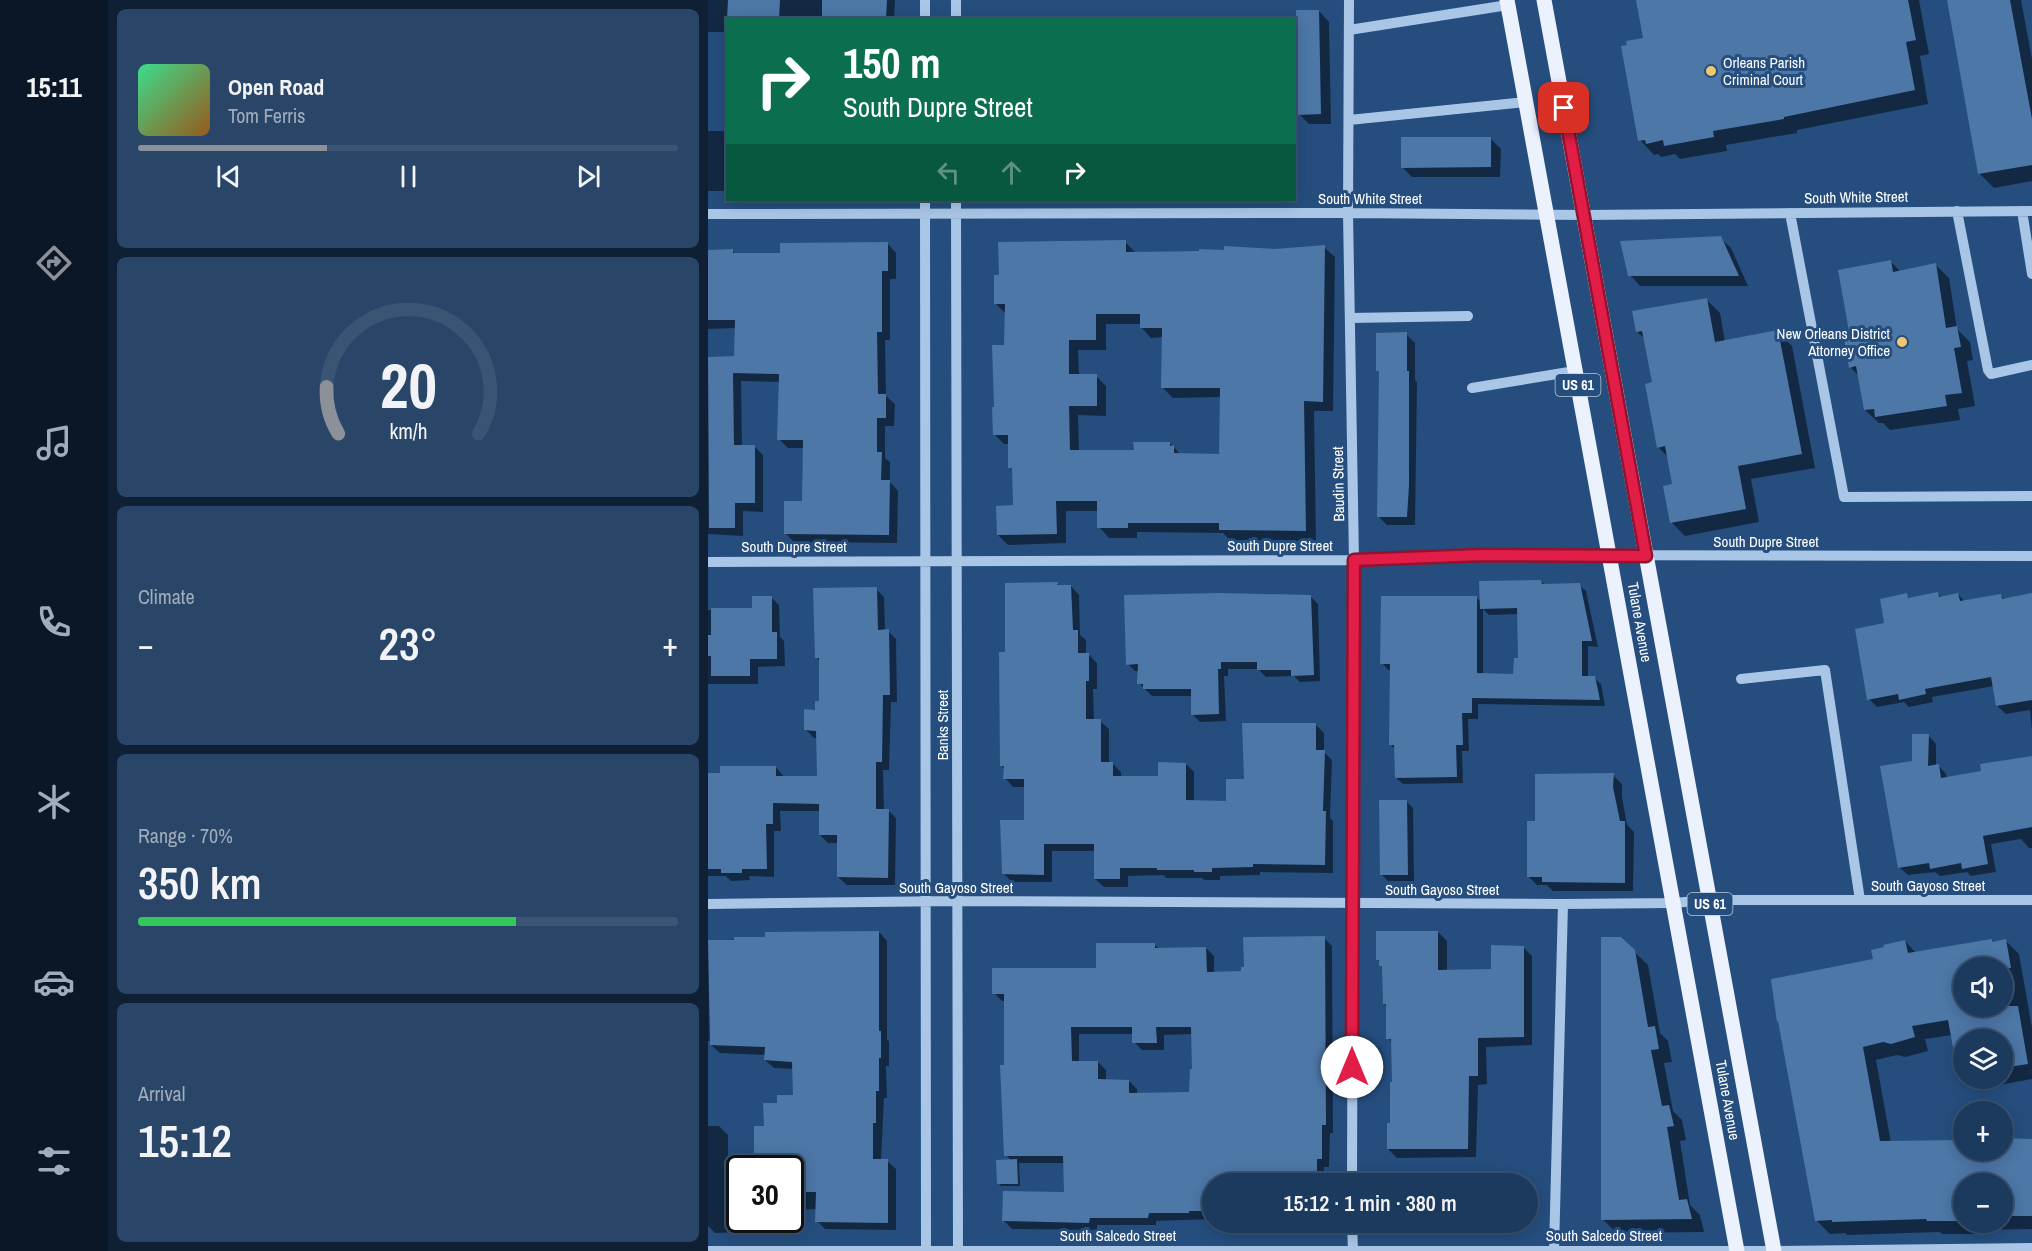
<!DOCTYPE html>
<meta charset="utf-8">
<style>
:root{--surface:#1c3a5e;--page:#294567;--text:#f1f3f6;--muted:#a0adbc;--line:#3a5473;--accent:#8c9099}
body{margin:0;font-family:"Archivo Narrow",sans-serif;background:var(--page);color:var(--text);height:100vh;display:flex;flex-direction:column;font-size:22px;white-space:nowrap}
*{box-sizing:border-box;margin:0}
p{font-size:20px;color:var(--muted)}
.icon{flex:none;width:33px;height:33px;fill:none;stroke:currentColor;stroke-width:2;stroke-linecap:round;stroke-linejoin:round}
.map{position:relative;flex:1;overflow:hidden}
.drawer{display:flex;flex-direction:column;gap:9px;padding:9px;background:#0f2034;width:600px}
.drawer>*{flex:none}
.banner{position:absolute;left:18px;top:18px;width:570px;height:183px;border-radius:0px;box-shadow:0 3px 15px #0003,0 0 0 2px var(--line);background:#0b6e4f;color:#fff;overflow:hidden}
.tools{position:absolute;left:1245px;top:957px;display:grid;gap:12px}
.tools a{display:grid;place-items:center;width:60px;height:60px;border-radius:50%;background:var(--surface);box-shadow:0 3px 15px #0003,0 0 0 2px var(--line);font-size:30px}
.speed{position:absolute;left:18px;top:1155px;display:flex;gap:12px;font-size:30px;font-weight:700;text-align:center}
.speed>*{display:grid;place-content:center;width:78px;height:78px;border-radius:50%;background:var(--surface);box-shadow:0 3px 15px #0003,0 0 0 2px var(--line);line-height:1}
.speed .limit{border:3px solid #111;border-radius:9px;background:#fff;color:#111}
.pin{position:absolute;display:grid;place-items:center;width:51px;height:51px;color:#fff;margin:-26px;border-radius:12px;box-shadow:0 3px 9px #0006}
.me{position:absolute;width:66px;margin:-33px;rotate:0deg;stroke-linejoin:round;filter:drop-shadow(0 0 4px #0008)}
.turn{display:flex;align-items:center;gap:21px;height:126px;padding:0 18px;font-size:27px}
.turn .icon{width:78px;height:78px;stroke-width:2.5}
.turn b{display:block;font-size:42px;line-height:51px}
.lanes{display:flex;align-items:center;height:57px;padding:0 18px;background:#0003;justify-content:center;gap:30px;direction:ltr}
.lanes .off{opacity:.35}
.big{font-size:45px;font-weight:600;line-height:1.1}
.drawer .widget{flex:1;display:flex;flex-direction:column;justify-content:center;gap:9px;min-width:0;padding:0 21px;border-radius:9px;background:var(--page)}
.drawer .dial{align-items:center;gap:0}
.dial svg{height:156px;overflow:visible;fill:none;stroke:var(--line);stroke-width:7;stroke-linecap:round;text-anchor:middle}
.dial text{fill:var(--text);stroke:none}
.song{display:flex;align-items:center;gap:18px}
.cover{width:72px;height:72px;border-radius:9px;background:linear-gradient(135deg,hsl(150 70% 55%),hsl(30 70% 35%))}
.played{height:6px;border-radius:3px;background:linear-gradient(90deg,var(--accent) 35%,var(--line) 35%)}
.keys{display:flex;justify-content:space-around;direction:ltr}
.heat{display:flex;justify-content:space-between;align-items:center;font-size:33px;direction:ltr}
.charge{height:9px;border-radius:4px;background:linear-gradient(90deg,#34c759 70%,var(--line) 0)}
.trip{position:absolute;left:494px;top:1173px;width:336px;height:60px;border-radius:30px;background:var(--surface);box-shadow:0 3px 15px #0003,0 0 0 2px var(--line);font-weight:600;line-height:60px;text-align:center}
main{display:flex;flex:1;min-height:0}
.menu{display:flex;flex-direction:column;width:108px;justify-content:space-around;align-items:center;background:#0b1726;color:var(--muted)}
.menu .icon{width:42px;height:42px}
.menu .selected{color:var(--accent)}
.menu b{font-size:27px;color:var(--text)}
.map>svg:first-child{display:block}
.shadow{fill:#0007;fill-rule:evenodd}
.building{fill:#4d77a7;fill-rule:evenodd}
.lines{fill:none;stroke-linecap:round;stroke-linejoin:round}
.minor{stroke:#aac6e6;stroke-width:10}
.major{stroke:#ebf2fd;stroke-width:15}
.route-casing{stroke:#92132f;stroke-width:15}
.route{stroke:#e11d48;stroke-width:10}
.poi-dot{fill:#efc86f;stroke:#254e7e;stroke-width:2}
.labels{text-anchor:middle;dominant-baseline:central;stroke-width:6;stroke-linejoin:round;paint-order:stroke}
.shield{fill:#254e7e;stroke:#becad8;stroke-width:1.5}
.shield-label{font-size:14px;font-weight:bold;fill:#fff}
.poi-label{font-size:15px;fill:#fff;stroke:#254e7e;text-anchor:start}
.street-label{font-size:15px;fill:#fff;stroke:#254e7e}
</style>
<main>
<nav class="menu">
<b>15:11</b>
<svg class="icon selected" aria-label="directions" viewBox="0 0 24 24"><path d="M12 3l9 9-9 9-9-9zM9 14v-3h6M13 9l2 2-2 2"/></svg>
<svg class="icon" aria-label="music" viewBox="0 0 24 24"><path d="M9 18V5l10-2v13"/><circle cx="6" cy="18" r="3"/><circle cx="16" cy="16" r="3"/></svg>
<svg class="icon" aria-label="phone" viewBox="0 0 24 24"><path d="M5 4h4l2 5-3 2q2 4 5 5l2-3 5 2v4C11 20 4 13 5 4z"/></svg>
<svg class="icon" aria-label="climate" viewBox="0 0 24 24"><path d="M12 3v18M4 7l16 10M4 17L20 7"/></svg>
<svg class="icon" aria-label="car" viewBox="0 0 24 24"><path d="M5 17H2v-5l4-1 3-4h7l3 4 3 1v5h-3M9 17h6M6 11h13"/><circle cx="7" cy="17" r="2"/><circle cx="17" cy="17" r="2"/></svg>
<svg class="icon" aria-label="filters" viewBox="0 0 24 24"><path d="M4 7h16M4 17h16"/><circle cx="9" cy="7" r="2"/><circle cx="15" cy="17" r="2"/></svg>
</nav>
<section class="drawer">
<div class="widget">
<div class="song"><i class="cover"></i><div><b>Open Road</b><p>Tom Ferris</p></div></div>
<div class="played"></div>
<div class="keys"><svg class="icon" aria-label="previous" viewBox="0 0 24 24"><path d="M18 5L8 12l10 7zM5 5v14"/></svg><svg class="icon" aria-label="pause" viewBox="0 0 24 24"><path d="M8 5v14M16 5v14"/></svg><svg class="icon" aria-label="next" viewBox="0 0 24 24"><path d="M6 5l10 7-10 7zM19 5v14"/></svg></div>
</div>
<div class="widget dial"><svg viewBox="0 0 100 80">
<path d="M14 69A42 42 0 1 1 86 69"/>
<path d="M14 69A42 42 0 0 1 8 45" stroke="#8c9099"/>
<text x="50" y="56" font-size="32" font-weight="700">20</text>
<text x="50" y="72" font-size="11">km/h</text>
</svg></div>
<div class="widget"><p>Climate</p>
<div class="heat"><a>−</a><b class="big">23°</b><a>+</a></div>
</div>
<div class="widget"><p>Range · 70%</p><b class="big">350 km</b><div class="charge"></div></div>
<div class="widget"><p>Arrival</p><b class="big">15:12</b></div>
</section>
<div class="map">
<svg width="1324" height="1251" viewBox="0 0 1324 1251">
<rect width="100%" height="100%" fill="#254e7e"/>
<path class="shadow" d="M0 0H187L186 20H20V32H0Z
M929 0H1211L1221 54 1212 56 1220 104 1089 130V133L1018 145 1019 151 972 159 967 154 953 157 950 154 946 155 932 140 937 39Z
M1240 0H1313L1324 59V181L1286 188 1272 174Z
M611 11 621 22 623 124H601L591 114Z
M0 131H20V191H0Z
M782 138 793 149 792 177H704L694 167Z
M1012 238 1023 248 1040 286H932L922 275Z
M417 242 427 252 567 251 616 247 627 257 625 411H606L608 541 522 540 515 533 429 532V538H401L391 527V511H358V543L300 545 290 535 306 507V472L302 467 301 444H296L286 434 298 346V314L288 304ZM398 324H433V327L443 338 455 337V388L465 398 513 397V456L473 455 462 443 427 452 371 451 370 415 398 416V386L388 376 371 375 370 350H398Z
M180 244 188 253V279H182V340H177L178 396 187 404 186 426H177V458L182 462V482L190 491 189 543 86 542 77 533 95 503 97 448H80L71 439 72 382 33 381 34 446H46L55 455V512L35 511V536L0 534V359L28 357V328L0 329V251H25L28 254 74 255Z
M1182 261 1193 272 1228 265 1241 278 1249 329 1262 342 1265 360 1259 361 1267 406 1250 409 1252 420 1182 430 1175 423H1171L1157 410 1151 376 1142 367 1144 338Z
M998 299 1012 313 1017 342 1070 332 1084 346 1107 468 1043 479 1051 522 977 536 963 522 966 485 961 458 950 447 946 383 938 340 929 332Z
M698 334 707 343V380L709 382 707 525H679L670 516 672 372 670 370Z
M833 581 837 585H871L878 591 890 647 880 646V678H886L893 684 897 706 770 704V719H760L761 751H754L755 783 695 784 688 778V750L683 745 684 670H680L674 663 768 597 774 603ZM775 609 781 615 810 614 812 659 807 676 775 675Z
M349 584 352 586H363L371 595 372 635 378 640V655H381L389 663V689H385L386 721H392L401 729V763H404L413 772V778L451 777 478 764 486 772V801L519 803 537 781 607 724 616 733V752L624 760 622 818 625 821V873L552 872V875L512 876V880H496L494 878H458L456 875 420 876V887H396L387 879V851H344V882H304L296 874 317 822V787H305L297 778V769L293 765 299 654Z
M168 589 176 597 177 631H180L188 639 189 702H183L181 770H175L176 810H180L188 818 187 885H139L130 877 131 843H120L112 835V811H72L73 831H66V877L41 876 42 880 23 881 18 876H0V775L68 767 76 777H110V738H106L98 730 113 702 112 661 108 657Z
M1230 594 1234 598 1250 594 1257 602 1292 595 1297 600 1324 595V730L1322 710 1298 714 1289 706 1286 686 1224 697 1225 702 1201 707 1196 702 1169 707 1161 699 1178 625 1198 595 1202 599Z
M602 596 610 604 612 681 592 682 586 676 558 677 550 669H520V676H516L518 721 492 722 485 715V696H444L431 683V671H427L420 664Z
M63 597 71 605 72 637 76 641 77 666 50 667V684H0V610H45Z
M1220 735 1228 744V766L1230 765 1238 774 1239 779 1275 772 1274 766 1324 758V848H1321L1313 839 1283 844 1288 872 1263 876 1259 872 1232 876 1227 872 1200 875 1191 867 1205 762Z
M905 775 914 784V797L919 825 926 832 925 891H845L839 885H829L820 876 829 822Z
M699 802 705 808 706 881H680L673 874Z
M171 932 179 941V1040L181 1041V1066H178L179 1098H176L173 1161H179L188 1169V1230L117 1229 109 1221V1209L82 1210V1168H32V1220H79V1230L7 1233 0 1226V1126H11L20 1135V1160H48L57 1128 71 1104 87 1097 86 1069 66 1068 57 1060 58 1055 12 1053 3 1045V1041H0V941Z
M730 932 739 941V971H785L815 947 824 956V1045L778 1047 779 1084 770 1085 768 1157 689 1158 680 1149 684 1124V1043L680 1038V1007L676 1004V968L670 960Z
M616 938 624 946 625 1133H622L621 1167H616V1184H504V1219L448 1221V1225H389V1230L304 1229 296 1221 358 1194 357 1163H311L312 1186H293L290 1183 304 1161 298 1155 297 1001H294L286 993 389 969 446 944 452 950 498 948 506 956V974L534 973ZM371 1034H426V1042L434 1050H456V1035L485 1034V1070L483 1093 429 1094V1089L421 1081H398V1070L390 1062H371Z
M913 939 940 965 952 1033 960 1041 964 1062 956 1063 965 1111 974 1120 978 1140 972 1141 982 1205 992 1215 996 1232 909 1233 895 1220Z
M1297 940 1311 954 1324 1028V1079L1269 1089 1258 1078H1294V1040H1256V1076L1252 1066 1249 1063 1244 1035 1217 1039 1220 1051 1197 1057 1189 1055 1168 1060 1183 1143 1256 1150H1294V1140L1324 1141V1229L1269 1230 1270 1234H1234L1232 1232 1139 1235 1137 1233 1122 1234 1108 1220 1072 1024 1070 1021 1065 980 1166 960 1197 941 1208 953 1283 941 1286 943ZM1256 968H1294V1006H1256ZM1256 1184H1294V1222H1256Z
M555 1222H617V1225H558Z
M672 1222H786V1235H762L759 1232 679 1231Z"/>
<path class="building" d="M20 0H72L71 20H19Z
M114 0H179L178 20H114Z
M928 0H1200L1208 40 1198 42 1207 90 1076 117V119L1005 131 1006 137 956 146 955 140 938 144 937 140 930 141 913 46 919 45 918 41 935 38Z
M1239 0H1302L1324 119V165L1270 174Z
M588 10H611L613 114 590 115Z
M693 137H783V167L693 168Z
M1013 236 1031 276H920L912 241Z
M418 240V252L491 251V249L516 250V246L567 249 617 245 615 402 596 401 598 531 511 530V523H420V528H389V501H348L349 534 289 535 288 506 305 505 304 468H300V435H285L284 407H286L284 345H296L297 304H286V275H291L290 242ZM388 314H432V328H454L453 388H512L511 454 466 453V445L462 446V442H425L426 450H362L361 406H389V374H361V340H388Z
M180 242V271H174V332H169L170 394H178V418H169V452H174L173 480H182L181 535 76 534V501H94L95 440H69L71 374 25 373 26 445H47V503H27V528H1L0 357 26 356 27 320H0V250L25 249V253H72V243Z
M1183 260 1185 272 1228 263 1238 328 1249 326 1253 347 1246 348 1254 393 1237 395 1239 406 1167 417 1166 409 1156 410 1148 366 1141 368 1136 338 1142 337 1130 270Z
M999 298 1007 342 1070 330 1094 454 1030 466 1038 509 962 523 955 486 964 484 957 446 949 448 937 384 944 382 934 331 928 332 924 311Z
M699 332V371H701V485L699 517H669L671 371H668V333Z
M833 580 834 584 872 583 884 641H874V676H887L892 700 764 698V713H754L755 745H748L749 777 687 778 686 745H681L682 664H672L673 596H769V673L805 674 806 658H810L809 608 772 609 771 581Z
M350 582 349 585H363L365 630H370V653H381V681H378V719H393V762H405V776H450V762L478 763V800L518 801V779H536L534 723H608V750H617L615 811H618L617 865 545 864V867L504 868V872H486V870H449V868H412V879H386V844H336V875L294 874 292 820H316V779H295L296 766H292L291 652H297V583Z
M169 587 170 630 181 629 182 695H175L174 762H168V809H181L180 878 129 877V835H111V804L65 803V824H58L59 869H34V873H13V869H0V773H12V766H68V776H109L108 731 96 730V709L107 710V701H111V658H107L105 588Z
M1230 592 1231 597 1250 593 1252 601 1293 594 1294 599 1324 593V700L1288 706 1283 677 1217 689 1218 694 1191 700 1190 694 1159 700 1147 629 1176 623 1172 599 1199 593 1200 598Z
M512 593 603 595 606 675 583 676V670H549V662H513V669H510L511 714 483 715V689H435V684H429L430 664 418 665 416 595Z
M44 596H64V632H69V659H42V676H3V656H0V635H3V608H44Z
M1204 734H1221L1220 766 1231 764 1233 778 1273 771 1272 764 1324 756V827L1275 836 1280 864 1254 869 1253 863 1222 869 1221 863 1190 868 1172 766 1204 761Z
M906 773 905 787 912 821H917V883L834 882V877H819V821H827V774Z
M671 800H699L700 875H672Z
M171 931V1031H173V1058H171V1091H168V1123H165V1159H180V1223L107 1222 108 1192H82V1168H46V1126H56L55 1103H69V1095H85L84 1062 56 1060 57 1047 2 1045 0 940H26V937H57V932Z
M668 931H730V970L783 969V945L816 946V1037L770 1038V1076H761L760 1149H679V1123H682V1082H684L683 1039H678V1004H675L674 966H671V960H668Z
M617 936 618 1125H614V1159H609V1179H579V1184H504V1211H481V1213H441L440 1218H382L381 1223 294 1221 295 1191 356 1192 355 1156H296L292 1065H296V994H284V968H388V943H447V948L498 947 499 972 533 971V967H536L535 937ZM363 1027H424V1043H449L448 1027H483L484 1069H482L481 1092 421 1093V1080L390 1079V1061H364Z
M893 937H913L927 950 940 1027 947 1026 951 1049 943 1050 954 1106 961 1105 966 1126 959 1127 971 1200 979 1199 984 1219 893 1220Z
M1284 939V942L1298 939 1303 968H1256V1006H1310L1320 1064 1294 1068V1040H1256V1052L1246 1053 1240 1020 1204 1026 1207 1037 1183 1044 1175 1042 1155 1047 1172 1141 1256 1140V1150H1294V1138L1324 1139V1216H1294V1184H1256V1221H1219L1218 1219 1124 1222V1220L1107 1221 1070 1021 1069 1022 1063 979 1165 959 1163 950 1176 947 1175 945 1197 940 1200 953Z
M309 1159 310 1184H289L288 1160Z"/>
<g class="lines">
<path class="minor" d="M217 0V20
M248 0V20
M641 0 640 213 646 560 644 1184
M641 30 800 5
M641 120 818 102
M217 200 218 1251
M248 200 250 1251
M1249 211 1280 370 1283 374 1324 365
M1314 211 1324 274
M1082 213 1136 497 1324 496
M0 214 640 213 876 215 1324 211
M642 318 760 316
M764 388 867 371
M0 562 646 560 775 555 1324 556
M1033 679 1117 670 1152 900
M0 904 250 901 855 904 965 903 1001 900H1324
M644 1222 645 1251
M846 1250 855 904
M0 1251H1066L1324 1248"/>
<path class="major" d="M799 0 1029 1251
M836 0 1066 1251"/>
</g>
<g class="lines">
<g class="route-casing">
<path id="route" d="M644 1067 646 560 775 555 938 556 856 108"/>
</g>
<use href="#route" class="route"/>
</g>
<g class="poi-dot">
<circle cx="1003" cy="71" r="6"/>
<circle cx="1194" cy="342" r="6"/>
</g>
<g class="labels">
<g class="shield">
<rect x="847.5" y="374" width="45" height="22" rx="4.5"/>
<rect x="979.5" y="893" width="45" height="22" rx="4.5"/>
</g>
<g class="shield-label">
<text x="870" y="385">US 61</text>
<text x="1002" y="904">US 61</text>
</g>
<g class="poi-label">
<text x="1015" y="62">Orleans Parish<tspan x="1015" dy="17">Criminal Court</tspan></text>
<text x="1182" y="333" text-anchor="end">New Orleans District<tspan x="1182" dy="17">Attorney Office</tspan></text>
</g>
<g class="street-label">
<text transform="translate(1148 197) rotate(-1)">South White Street</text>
<text x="662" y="198">South White Street</text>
<text transform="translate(630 484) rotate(-91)">Baudin Street</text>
<text x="1058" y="541">South Dupre Street</text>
<text x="572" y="545">South Dupre Street</text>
<text x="86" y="546">South Dupre Street</text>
<text transform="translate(932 622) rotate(80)">Tulane Avenue</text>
<text transform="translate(234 725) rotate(-90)">Banks Street</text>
<text x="1220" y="885">South Gayoso Street</text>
<text x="248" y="887">South Gayoso Street</text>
<text x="734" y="889">South Gayoso Street</text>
<text transform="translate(1020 1100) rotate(80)">Tulane Avenue</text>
<text x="410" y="1235">South Salcedo Street</text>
<text x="896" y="1235">South Salcedo Street</text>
</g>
</g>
</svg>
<div class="tools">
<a><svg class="icon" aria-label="sound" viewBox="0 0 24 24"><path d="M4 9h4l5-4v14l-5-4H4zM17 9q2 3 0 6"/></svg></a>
<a><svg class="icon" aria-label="layers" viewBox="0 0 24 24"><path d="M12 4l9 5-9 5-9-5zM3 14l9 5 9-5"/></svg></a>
<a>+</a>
<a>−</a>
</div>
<div class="speed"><div class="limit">30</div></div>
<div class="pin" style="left:856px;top:108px;background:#d93025"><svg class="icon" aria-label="arrive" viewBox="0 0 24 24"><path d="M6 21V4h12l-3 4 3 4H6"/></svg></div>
<svg class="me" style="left:644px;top:1067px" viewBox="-20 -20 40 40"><circle r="19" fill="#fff"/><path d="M0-13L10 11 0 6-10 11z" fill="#e11d48"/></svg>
<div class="trip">15:12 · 1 min · 380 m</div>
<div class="banner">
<div class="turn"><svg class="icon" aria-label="right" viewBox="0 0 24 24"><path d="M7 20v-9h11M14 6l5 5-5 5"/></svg><div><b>150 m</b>South Dupre Street</div></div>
<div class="lanes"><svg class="icon off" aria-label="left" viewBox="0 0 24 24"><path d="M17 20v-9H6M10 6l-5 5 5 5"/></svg><svg class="icon off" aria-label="ahead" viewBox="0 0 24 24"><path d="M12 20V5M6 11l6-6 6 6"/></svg><svg class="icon" aria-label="right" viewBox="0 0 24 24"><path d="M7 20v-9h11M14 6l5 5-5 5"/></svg></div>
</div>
</div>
</main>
